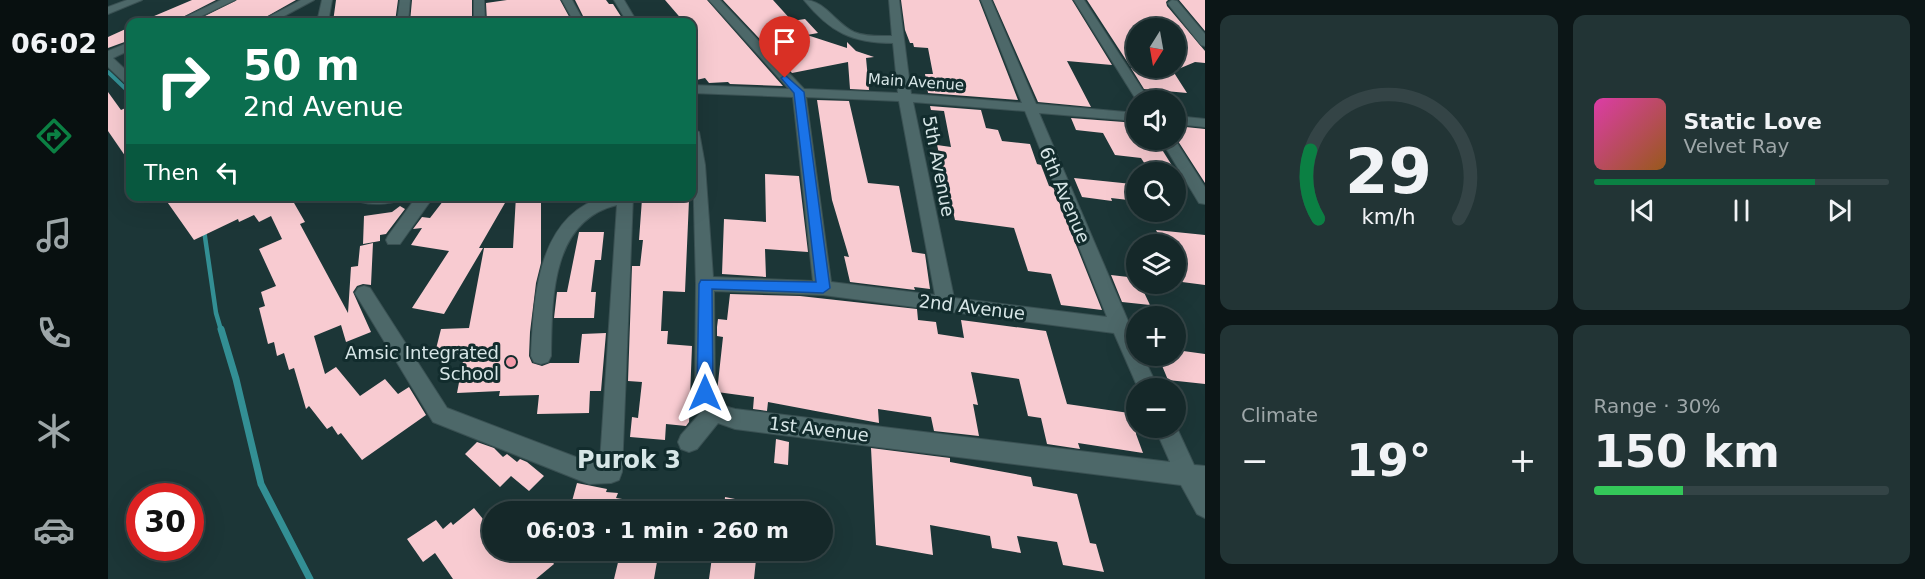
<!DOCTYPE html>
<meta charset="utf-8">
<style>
:root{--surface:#152829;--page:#223435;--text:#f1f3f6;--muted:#9da6a8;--line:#344446;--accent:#0b8043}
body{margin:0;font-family:"DejaVu Sans",sans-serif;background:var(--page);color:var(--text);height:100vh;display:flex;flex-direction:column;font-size:22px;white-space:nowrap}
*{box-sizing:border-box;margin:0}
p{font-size:20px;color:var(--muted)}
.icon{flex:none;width:33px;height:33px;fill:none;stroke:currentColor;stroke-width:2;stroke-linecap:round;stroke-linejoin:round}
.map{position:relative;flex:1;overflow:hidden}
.details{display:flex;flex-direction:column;gap:15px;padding:15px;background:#0c1617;width:720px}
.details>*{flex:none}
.banner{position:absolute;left:18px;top:18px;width:570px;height:183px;border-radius:12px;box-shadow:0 6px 24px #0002,0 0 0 2px var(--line);background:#0b6e4f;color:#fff;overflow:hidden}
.needle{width:39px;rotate:191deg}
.fabs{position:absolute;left:1018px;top:18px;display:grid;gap:12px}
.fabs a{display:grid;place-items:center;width:60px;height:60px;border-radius:50%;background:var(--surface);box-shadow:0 6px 24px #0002,0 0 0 2px var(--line);font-size:30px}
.speed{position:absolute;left:18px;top:483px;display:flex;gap:12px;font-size:30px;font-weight:700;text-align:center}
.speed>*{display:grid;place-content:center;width:78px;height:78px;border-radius:50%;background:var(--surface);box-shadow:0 6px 24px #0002,0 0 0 2px var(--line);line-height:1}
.speed .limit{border:9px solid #d22;background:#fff;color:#111}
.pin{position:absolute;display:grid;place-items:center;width:51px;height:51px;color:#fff;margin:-62px -26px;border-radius:50% 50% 50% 0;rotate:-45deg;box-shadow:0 0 6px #0007}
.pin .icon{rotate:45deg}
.me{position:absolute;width:66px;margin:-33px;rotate:0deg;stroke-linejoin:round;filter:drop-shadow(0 0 4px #0008)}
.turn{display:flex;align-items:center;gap:21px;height:126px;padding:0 18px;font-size:27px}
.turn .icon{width:78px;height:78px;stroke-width:2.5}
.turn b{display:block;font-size:42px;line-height:51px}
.then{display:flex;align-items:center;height:57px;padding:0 18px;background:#0003;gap:12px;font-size:22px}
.big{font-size:45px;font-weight:700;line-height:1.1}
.details .tile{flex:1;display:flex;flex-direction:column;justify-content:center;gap:9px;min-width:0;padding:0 21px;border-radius:12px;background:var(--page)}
.details .dial{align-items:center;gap:0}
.dial svg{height:156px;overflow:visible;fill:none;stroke:var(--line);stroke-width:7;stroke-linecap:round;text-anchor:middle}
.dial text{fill:var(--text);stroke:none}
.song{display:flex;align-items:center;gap:18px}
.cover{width:72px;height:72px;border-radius:9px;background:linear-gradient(135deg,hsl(320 70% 55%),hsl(30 70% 35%))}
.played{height:6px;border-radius:3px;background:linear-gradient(90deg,var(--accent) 75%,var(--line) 75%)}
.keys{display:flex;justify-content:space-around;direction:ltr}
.heat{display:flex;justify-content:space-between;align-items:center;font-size:33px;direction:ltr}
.charge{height:9px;border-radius:4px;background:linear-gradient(90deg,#34c759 30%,var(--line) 0)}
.details .tiles{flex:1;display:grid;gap:15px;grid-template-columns:repeat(2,1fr)}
.trip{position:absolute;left:374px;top:501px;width:351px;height:60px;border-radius:30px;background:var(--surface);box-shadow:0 6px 24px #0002,0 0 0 2px var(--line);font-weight:700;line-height:60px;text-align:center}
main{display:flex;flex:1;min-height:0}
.tabs{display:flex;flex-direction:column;width:108px;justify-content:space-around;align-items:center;background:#081010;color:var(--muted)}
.tabs .icon{width:42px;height:42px}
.tabs .on{color:var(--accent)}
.tabs b{font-size:27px;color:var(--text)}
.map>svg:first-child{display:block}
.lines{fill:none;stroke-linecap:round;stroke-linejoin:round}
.stream-far2{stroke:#338f94;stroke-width:4}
.stream-far1{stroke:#338f94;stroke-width:4.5}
.stream{stroke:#338f94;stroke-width:7}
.building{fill:#f8cbd1}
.minor-casing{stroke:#3a5153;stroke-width:2}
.minor{fill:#4d6869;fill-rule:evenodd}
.route{fill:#1a73e8;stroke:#114b97;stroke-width:1.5}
.poi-dot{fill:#f39aa9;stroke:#122c2d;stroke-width:2}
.labels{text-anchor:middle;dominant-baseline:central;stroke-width:6;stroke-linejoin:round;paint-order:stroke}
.far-street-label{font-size:15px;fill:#d7e6e7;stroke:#122c2d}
.street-label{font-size:18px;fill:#d7e6e7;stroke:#122c2d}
.poi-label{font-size:18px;fill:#d7e6e7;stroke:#122c2d;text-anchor:end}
.near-neighbourhood-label{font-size:24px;font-weight:bold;fill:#d7e6e7;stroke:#122c2d}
</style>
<main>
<nav class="tabs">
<b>06:02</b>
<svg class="icon on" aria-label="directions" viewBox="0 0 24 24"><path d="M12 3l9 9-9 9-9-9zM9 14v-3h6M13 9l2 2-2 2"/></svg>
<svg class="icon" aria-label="music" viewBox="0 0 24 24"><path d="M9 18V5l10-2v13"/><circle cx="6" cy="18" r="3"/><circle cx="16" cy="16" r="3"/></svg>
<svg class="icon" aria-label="phone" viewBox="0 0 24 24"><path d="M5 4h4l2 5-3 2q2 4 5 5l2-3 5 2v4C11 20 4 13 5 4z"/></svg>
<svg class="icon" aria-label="climate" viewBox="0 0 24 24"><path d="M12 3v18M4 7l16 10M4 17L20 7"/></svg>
<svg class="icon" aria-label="car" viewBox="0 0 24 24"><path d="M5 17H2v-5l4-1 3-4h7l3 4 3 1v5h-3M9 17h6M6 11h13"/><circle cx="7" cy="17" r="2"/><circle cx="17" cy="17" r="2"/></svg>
</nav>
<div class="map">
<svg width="1097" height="579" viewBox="0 0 1097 579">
<rect width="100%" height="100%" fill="#1c3637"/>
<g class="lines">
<path class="stream-far2" d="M0 72 22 93"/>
<path class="stream-far1" d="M96 230 108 313 113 330"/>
<path class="stream" d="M113 329 128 379 153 484 202 579"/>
</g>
<path class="building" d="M84 0H108L65 22H32Z
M129 0H188L149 22H85Z
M228 0H290L287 22H225Z
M304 0H364V22H302Z
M399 0H452L464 22H379L378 3Z
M467 0H498L501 4H505L514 18 478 22Z
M557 0H599L675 86 622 84 620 82 601 83 597 78 584 81V22H576Z
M615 0H665L684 21 697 19 710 33 699 35 739 48V42L748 51 766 57 758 58 761 90 742 89 740 62 684 73Z
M793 0H871L910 100 820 93 817 74H825L820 48 806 47 805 43H802L797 30Z
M885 0H964L1004 65 959 61 983 107 930 102Z
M979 0H1060L1058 2 1059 6 1097 51V63L1087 62 1068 70V28H1029V67L1022 66Z
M1071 0H1097V31Z
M22 27V40L0 48V37Z
M1023 68H1063L1079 93 1036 89Z
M0 92 13 110 22 106V163L0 131Z
M709 100 741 101 760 183 791 186 804 252 817 254 822 289 806 287 807 290 742 282 736 256 741 257 724 200Z
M822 106 873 110 878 128 890 130 894 141 922 144 929 164 933 165 941 186 945 187 994 310 953 305 943 274 920 271 906 228 847 220 829 145 843 147 836 111 823 110Z
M963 118 1029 123V140H1048L1068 172H1042L1033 158 1007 155 995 133 968 130Z
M1068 126 1097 129V183L1068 138Z
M657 174 691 176 700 252 657 249 658 277 614 274 616 219 658 222Z
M966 178 1024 184 1029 201 1003 198 1004 201 974 197Z
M55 196H182L197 222 192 224 240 313 243 267 250 266 252 246 265 243 263 285 255 284 249 286 245 292 263 332 238 342 233 325 206 336 217 374 228 367 252 396 277 379 290 394 301 387 318 415 254 460 233 433 230 435 224 426 219 429 201 406 198 409 186 368 181 370 176 353 169 356 166 342 160 344 151 308 157 306 153 292 168 286 151 249 174 239 163 216 151 222 146 215 131 222 130 219 86 240Z
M339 196 372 200 374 196H401L371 248H375L336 314 304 308 341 251 303 245 314 228 305 229 314 217 322 218Z
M408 196H433V263L428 283 422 332 421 356 424 363 434 366 442 363H471L474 334 498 333 493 391H482L481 413 429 414 431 395 391 396 392 391 349 393 356 356 326 357 333 329 361 328 376 248H405Z
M534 199 581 200 577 292 555 291 553 331H560L559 344 584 346 581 422 578 426 558 424 557 440 522 437 524 417 530 418 534 382 520 381 524 266H532L535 240H531Z
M292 206 297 209 278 234 272 235V241L255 244 256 216 284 212Z
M1048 230 1097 235V285L1074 282 1068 271V244H1055Z
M471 232H496L493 260H487L483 292H488L486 318H446L449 292H459Z
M1003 275 1029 278V284H1032L1042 305 1014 302Z
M622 294 692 296 809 309 810 320 828 322 830 334 856 338 853 320 938 331 959 404 1021 413 1022 417 1029 418 1028 434 1035 453 970 443 972 449 939 444 933 418 920 416 911 379 863 372 870 405 865 404 871 436 826 431 823 417 770 409 771 423 660 402 659 411 645 409 646 397 609 392 615 337 609 336V327L610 319 619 320Z
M1068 350 1097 354V384L1060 380 1050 356H1068Z
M668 439 681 442 680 465 666 463Z
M369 442 386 448 395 457 399 454 409 462 412 459 419 462 436 476 421 491 403 476 392 487 357 454Z
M763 448 842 458V462L923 477 925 486 969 494 982 543 988 544 996 572 955 565 949 542 909 536 913 553 884 548 882 536 822 525 825 555 768 545Z
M469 483 499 489 498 492 510 493 508 498 545 504 544 512H461Z
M617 497 657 505V512H616Z
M366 508 384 530V550H437L446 564 428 579H345L327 553 315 562 299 539 328 520 335 529 343 522 345 525Z
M513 550H551L546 579H506Z
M605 550H649L646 579H601Z"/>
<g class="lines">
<g class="minor-casing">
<path id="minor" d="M19 0H34L0 14V7Z
M113 0H127L81 22H67Z
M193 0H206L165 22H151Z
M214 0H224L220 22H209Z
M292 0H302L300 22H289Z
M366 0H376L377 22H366Z
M454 0H464L476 22H466Z
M506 0H516L529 22H519Z
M601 0H612L696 89 790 93 785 43C744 43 722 32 696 0 717 0 727 23 746 32 758 37 772 36 784 36L781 0H791L803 94 914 103 873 0H883L928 104 1029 113V121L931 113 1029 342V356H1035L1050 388H1030L1006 333 715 295 606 291 607 393 613 405 627 409 1062 462 1047 428 1068 426 1086 465 1097 466V518L1089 514 1073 485 627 429 610 423 589 449 581 452 573 449 570 442 573 435 595 410 587 393 588 284 584 128 591 132 597 165 605 277 705 281 685 97 584 93V85L681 89ZM698 97 791 101 827 295 723 282ZM805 102 917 111 999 317 846 298Z
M966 0H976L1041 100 1029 101Z
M1064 0 1069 1 1097 34V46L1093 45 1061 5 1060 3Z
M22 42V50L5 58 22 74V84L17 83 0 67V51Z
M1068 116 1097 119V127L1068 124Z
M1053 140H1067L1097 187V204L1091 203Z
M252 196H297C289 205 264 205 253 202Z
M309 196H326L292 244H280L278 240 280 236Z
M500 196H525L514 472 511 480 503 483 481 484 325 422 247 293 250 288 256 286 262 288 339 408 481 462H492L509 205C442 221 444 301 443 356L440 362 433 364 426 362 423 356C426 296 429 213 500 196Z"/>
</g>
<use href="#minor" class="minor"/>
</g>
<path class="route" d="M677 75 696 92 722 288 715 293 604 289 605 393 603 398 597 400 592 398 589 393 591 284 593 280 708 282 686 93 673 78Z"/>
<circle class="poi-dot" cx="403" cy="362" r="6"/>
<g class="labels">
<g class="far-street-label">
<text transform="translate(808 82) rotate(4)">Main Avenue</text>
</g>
<g class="street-label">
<text transform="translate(831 166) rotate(79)">5th Avenue</text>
<text transform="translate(957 195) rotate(67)">6th Avenue</text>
<text transform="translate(864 307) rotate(7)">2nd Avenue</text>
<text transform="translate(711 429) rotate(7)">1st Avenue</text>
</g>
<g class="poi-label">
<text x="391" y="352">Amsic Integrated<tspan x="391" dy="21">School</tspan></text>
</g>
<g class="near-neighbourhood-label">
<text x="521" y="460">Purok 3</text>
</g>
</g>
</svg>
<div class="fabs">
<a><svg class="needle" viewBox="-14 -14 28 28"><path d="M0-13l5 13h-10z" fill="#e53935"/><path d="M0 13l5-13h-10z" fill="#9da6a8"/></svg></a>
<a><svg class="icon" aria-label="sound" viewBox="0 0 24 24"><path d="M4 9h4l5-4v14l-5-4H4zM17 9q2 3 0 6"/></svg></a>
<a><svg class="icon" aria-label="search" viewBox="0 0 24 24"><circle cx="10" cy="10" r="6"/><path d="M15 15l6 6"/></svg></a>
<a><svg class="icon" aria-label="layers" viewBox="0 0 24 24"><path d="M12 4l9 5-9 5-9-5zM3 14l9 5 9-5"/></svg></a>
<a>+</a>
<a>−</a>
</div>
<div class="speed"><div class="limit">30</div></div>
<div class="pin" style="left:677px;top:78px;background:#d93025"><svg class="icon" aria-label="arrive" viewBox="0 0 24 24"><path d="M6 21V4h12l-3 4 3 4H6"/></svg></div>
<svg class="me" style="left:597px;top:393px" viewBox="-20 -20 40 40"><path d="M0-17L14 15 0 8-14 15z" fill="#1a73e8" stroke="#fff" stroke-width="4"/></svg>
<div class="trip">06:03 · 1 min · 260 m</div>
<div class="banner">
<div class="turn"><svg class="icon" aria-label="right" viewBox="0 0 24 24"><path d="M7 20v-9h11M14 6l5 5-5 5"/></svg><div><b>50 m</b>2nd Avenue</div></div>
<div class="then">Then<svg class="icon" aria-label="left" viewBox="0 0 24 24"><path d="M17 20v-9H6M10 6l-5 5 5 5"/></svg></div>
</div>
</div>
<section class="details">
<div class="tiles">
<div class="tile dial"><svg viewBox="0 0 100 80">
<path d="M14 69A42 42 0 1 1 86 69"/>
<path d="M14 69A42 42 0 0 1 10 34" stroke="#0b8043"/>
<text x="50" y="56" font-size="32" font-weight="700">29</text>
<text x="50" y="72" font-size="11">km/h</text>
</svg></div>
<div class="tile">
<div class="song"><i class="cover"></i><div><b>Static Love</b><p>Velvet Ray</p></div></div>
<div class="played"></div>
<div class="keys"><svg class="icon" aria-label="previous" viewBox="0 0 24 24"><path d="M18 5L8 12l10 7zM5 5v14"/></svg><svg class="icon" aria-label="pause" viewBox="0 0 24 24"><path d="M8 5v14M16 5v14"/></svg><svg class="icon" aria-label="next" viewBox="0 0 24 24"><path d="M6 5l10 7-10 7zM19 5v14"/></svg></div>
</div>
<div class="tile"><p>Climate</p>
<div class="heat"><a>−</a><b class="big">19°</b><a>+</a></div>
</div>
<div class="tile"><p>Range · 30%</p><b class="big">150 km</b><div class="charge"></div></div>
</div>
</section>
</main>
